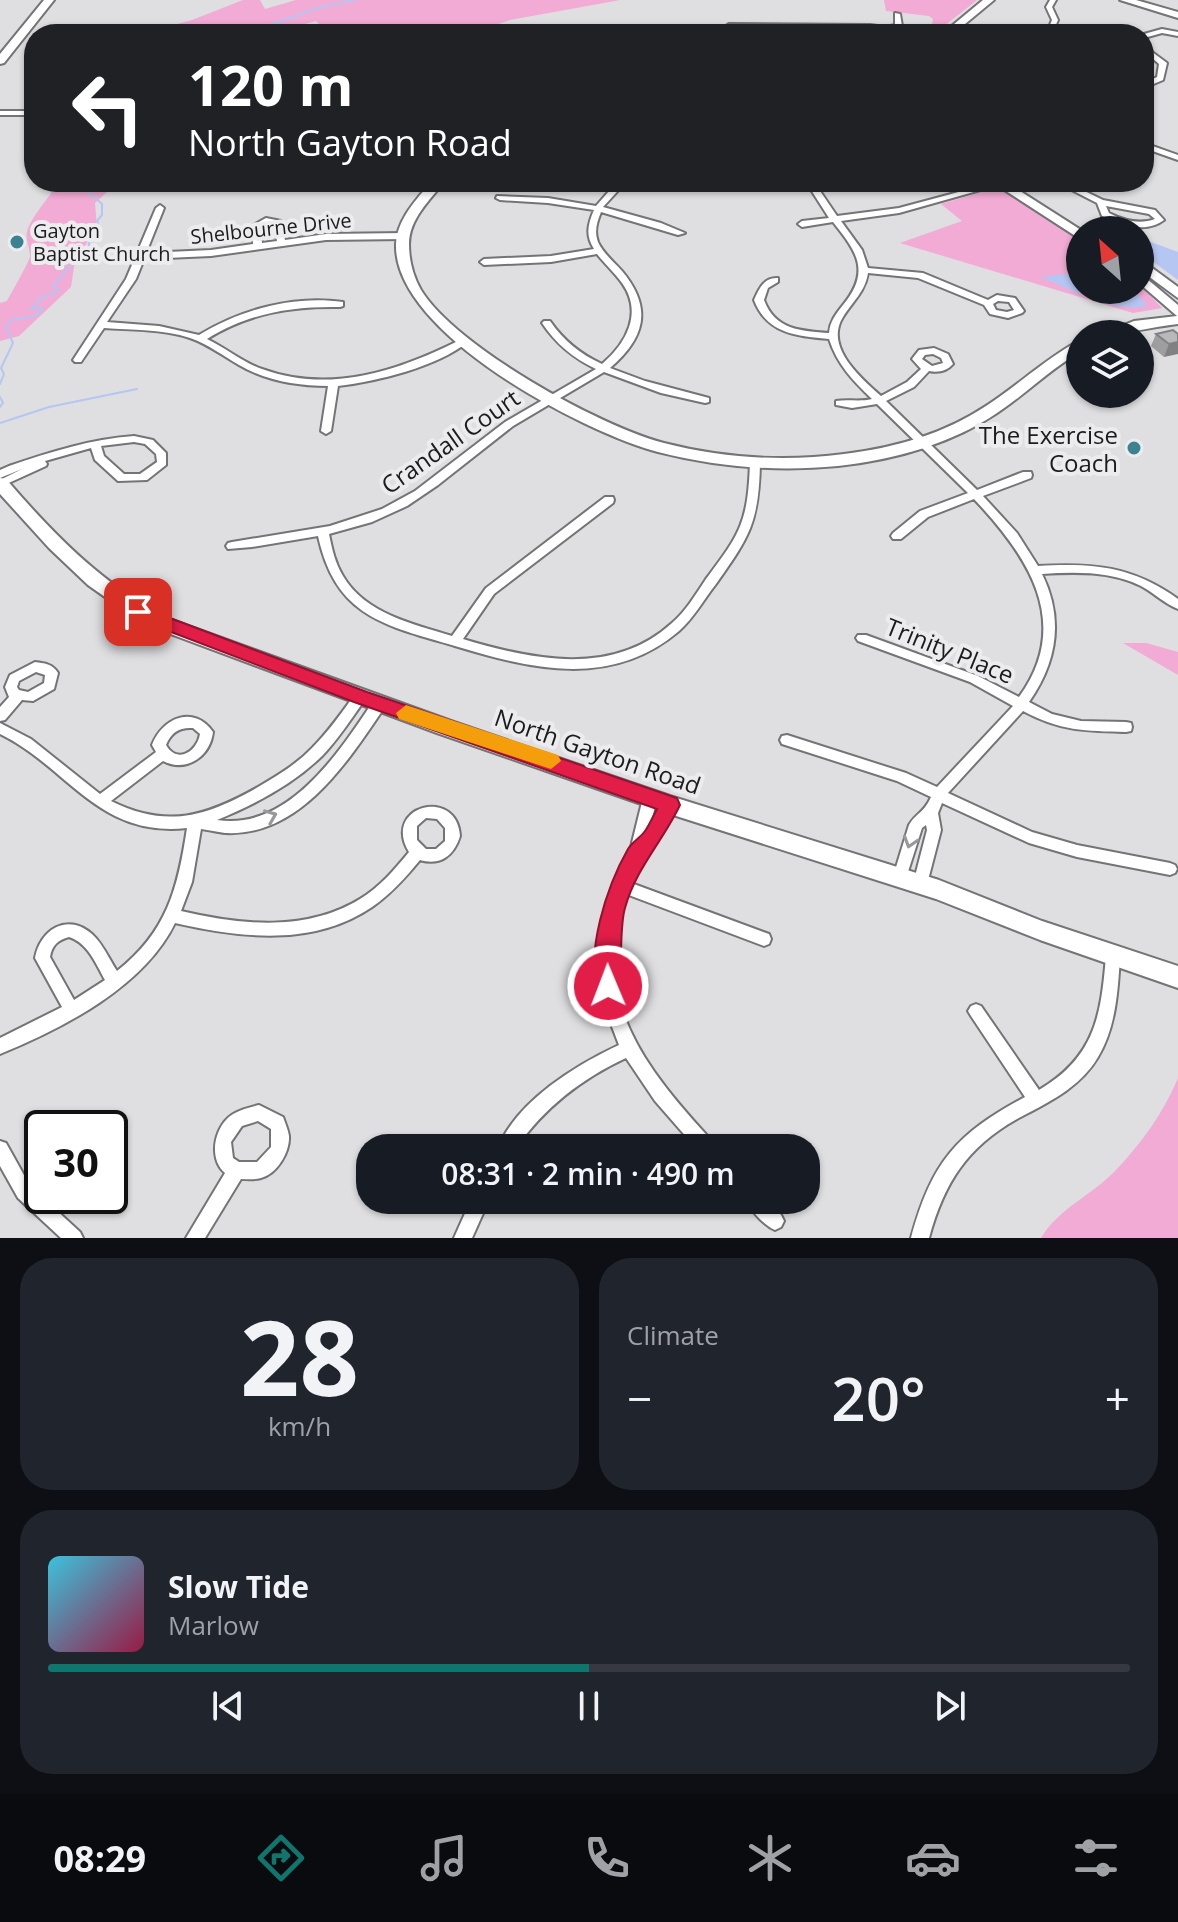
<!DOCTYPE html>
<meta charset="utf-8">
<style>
:root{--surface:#171b24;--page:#20242c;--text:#f1f3f6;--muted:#9ea1a6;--line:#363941;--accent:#0f766e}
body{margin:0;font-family:"Open Sans",sans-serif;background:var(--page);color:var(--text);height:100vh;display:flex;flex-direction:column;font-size:30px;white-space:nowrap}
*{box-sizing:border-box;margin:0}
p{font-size:26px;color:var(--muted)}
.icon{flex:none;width:44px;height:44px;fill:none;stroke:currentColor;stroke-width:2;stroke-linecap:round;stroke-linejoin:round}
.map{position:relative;height:1238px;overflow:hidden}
.drawer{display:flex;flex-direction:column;gap:20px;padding:20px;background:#0d0f14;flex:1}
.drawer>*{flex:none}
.top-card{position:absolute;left:24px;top:24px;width:1130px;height:168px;border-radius:32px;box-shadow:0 2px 6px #0004;background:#202124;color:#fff;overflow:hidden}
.needle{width:52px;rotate:333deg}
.fabs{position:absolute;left:1066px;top:216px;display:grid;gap:16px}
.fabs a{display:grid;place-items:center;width:88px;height:88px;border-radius:50%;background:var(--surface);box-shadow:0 2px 6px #0004;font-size:40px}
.speed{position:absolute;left:24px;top:1110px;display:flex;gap:16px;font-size:40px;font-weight:700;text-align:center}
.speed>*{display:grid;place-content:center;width:104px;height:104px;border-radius:50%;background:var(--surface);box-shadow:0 2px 6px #0004;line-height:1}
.speed .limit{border:4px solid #111;border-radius:12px;background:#fff;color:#111}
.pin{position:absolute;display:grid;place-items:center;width:68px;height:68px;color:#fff;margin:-34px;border-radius:16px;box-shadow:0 4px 12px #0006}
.me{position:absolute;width:88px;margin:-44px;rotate:359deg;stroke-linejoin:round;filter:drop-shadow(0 0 6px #0008)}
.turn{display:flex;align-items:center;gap:28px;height:168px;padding:0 32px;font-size:36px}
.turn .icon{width:104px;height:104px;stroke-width:2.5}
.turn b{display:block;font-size:56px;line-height:68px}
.big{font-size:60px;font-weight:600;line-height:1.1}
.drawer .tile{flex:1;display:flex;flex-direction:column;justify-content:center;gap:12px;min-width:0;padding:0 28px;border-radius:32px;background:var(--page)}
.drawer .dial{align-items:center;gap:0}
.dial b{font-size:104px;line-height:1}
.song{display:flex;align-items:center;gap:24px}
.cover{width:96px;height:96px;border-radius:12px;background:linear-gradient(135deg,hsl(190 70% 55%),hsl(340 70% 35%))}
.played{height:8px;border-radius:4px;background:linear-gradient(90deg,var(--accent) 50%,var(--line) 50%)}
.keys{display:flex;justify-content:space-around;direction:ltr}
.heat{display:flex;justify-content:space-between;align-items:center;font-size:44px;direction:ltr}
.drawer .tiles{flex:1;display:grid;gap:20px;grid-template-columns:1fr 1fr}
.tile:last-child{grid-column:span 2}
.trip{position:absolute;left:356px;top:1134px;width:464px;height:80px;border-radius:32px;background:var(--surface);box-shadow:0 2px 6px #0004;font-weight:600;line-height:80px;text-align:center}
.menu{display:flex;height:128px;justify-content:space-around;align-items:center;background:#090b0e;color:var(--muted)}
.menu .icon{width:56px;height:56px}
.menu .current{color:var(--accent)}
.menu b{font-size:36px;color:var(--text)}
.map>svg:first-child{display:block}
.green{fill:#f1abd4}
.water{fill:#b6c6f2}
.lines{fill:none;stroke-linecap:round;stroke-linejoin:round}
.stream{stroke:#b6c6f2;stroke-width:2}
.street-casing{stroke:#747375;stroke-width:4}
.secondary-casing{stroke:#747375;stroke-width:4}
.street{fill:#fff;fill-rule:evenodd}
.secondary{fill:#fff;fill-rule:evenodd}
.wall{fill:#9e9ea1}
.shaded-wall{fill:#818183}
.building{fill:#b8b8bb;stroke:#818183;stroke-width:2}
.oneway{stroke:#999}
.route{fill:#e11d48;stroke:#92132f;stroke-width:2}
.slow{fill:#f59e0b}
.poi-dot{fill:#3d8290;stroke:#ecebee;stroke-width:3}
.labels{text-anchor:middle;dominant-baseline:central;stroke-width:8;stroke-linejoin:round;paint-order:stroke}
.far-street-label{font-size:20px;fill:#1c1c1d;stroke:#ecebee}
.far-poi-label{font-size:20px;fill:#1c1c1d;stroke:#ecebee;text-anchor:start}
.poi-label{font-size:24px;fill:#1c1c1d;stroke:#ecebee;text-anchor:end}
.street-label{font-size:24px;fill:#1c1c1d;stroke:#ecebee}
</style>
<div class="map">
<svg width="1178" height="1238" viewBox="0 0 1178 1238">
<rect width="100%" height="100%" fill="#dfdee0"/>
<path class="green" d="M243 0H260L265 9 296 0H620L510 20 469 34H328L316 21 267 34H140L192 20Z
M884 0H977L939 30H931L933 19 929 16 886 11Z
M54 182H118L95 203 97 228 75 260 71 287 19 336 0 341V303L7 301C10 295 31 259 30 256 30 245 23 238 29 226 35 213 46 201 54 189Z
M992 189 1004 191 1080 240V290H1140V285L1162 308 1133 313 900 243 962 221 941 204Z
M1123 643H1146L1178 652V675Z
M1178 1078V1238H1041C1059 1208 1091 1196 1115 1171 1141 1144 1164 1112 1178 1078Z"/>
<path class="water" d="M1140 238 1178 252V280L1140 252Z
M1062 274 1080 275V290H1134L1147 305C1126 317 1064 287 1041 277Z"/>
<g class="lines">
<path class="stream" d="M220 34 262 28 321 7 355 0
M0 384 4 374 1 368 13 343 6 327 11 320 35 316 43 308 31 309 42 297 59 291 54 285 72 264 81 262 82 256 88 253 90 234 99 227 97 221 102 215V204L83 187 94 182
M0 397 3 403 0 407
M0 423 49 407 137 389"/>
<g class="street-casing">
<path id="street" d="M1050 0H1056L1052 7 1058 20 1052 34H1046L1052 20 1046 7Z
M895 13 900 14 902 26 890 30V34H884L883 31 870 29 729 28 726 26 729 24 870 25 886 27 895 25Z
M636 28H640L643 34H637Z
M1162 29 1178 32V36L1162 33 1144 38V34Z
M544 30 546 31V33L537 34Z
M1144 46 1167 63 1163 80 1144 88V83L1157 77 1159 64 1144 51Z
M0 111H34V115H0Z
M1144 143 1178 155V160L1144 148Z
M617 182H626L603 207 661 223 685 233 678 235 601 212C597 222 594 231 598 242 603 253 614 262 622 271 653 308 645 338 610 368L645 381 709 398V402L705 403 661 393 604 372 513 426 438 485 407 506 372 522 329 534C332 549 335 563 343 576 365 614 414 624 452 636L486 588 605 497H613L614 500 613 503 494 594 463 639C533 660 613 677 672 623 686 611 696 594 706 579 741 533 748 521 750 462L755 459 759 460 760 462C759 522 750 536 716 584 704 599 694 618 679 631 611 689 531 669 455 646 384 625 336 617 318 536L252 547 228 549 226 546 228 543 232 542 330 526 382 509 415 491 505 422 596 369C573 358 556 344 542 323L544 321H550C564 341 580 354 602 364 627 343 643 312 622 283 614 272 605 264 597 254L551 262 484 265 480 262 484 259 551 256 594 249C585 235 588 224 594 210L548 203 500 200 496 198 497 196 548 198 596 206Z
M806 182H814L837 216 899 208 996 182H1009L899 213 841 221 862 250 868 268 923 273 988 300 997 295 1015 298 1024 311 1022 313 1008 318 990 314 984 305 918 278 868 273C865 292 853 301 843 317 824 347 861 378 881 396L907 382 921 369 912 359 919 350 934 348 948 354 953 364C947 371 938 373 929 371L914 387 886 401 977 490 1023 472H1031L1032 475 1031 478 983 496 1017 533 1038 566C1093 563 1132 566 1178 599V609C1165 604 1154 593 1141 586 1110 571 1076 572 1042 574 1064 619 1057 662 1029 702L1052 714 1081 721 1126 722 1131 723 1132 727 1131 731 1126 732C1085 731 1060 731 1023 711L948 793 1032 832 1077 845 1170 863 1175 865 1177 869 1175 873 1170 875 1077 857 1029 843 942 803 938 813 941 830 927 884 925 888 920 890 915 888 913 884 927 830 926 825 922 828 905 881 900 883 895 881 893 877 909 825C916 813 924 813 931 797L897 781 782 744 780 740 782 736 787 735 906 773 937 787 1013 706 970 682 858 641 856 638 858 635H866L978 676 1019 697C1073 623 1028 556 974 499L928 517 901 539H893L891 536 893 533 920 511 968 493 877 404 852 408 836 405V401C848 399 860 402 872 399 853 381 837 364 829 339 797 336 767 334 754 300 759 289 764 277 778 278V282L768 288 764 300C775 330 801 331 829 333 830 321 836 314 843 305 871 271 857 252 833 222L802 227 798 224 802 221 829 218ZM998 301 1009 302 1014 310 1007 312 996 310 993 304ZM933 354 941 358 943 363 932 366 922 359 925 355Z
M1056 182H1066L1103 200 1155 210 1164 220C1146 234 1121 225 1102 216L1097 203ZM1106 206 1149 214 1155 219C1139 225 1123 220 1109 213Z
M160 205 164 208 146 253 211 250 253 244 252 226 266 218 281 221 285 240 326 234 405 233 409 236 405 239 326 240 211 256 144 259 136 279 107 322 159 326 199 335C242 309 294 295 343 302V306L340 307C292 306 249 313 207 339 226 348 242 362 262 369 330 394 398 371 460 340L463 339 468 342C436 367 379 381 338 386L331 431 326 434 321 431 328 386C298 386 266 381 239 365 223 356 208 344 190 338 163 329 132 330 104 328L81 362H75L73 360 126 279 156 208ZM267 224 274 225 277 241 262 243 260 227Z
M134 436 153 440 166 453V465L147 480 118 481 95 460 91 448 45 461 47 464 46 466 0 487V480L22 469 0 478V470L9 466C50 452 91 439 134 436ZM134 442 145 444 156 454 157 462 140 474H124L104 456 101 446Z
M35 662C44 663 53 664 58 673L54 689 33 701 22 700 5 720 0 721V707L9 697 5 687 10 675ZM36 672 45 675 44 683 28 692 19 690 17 687 19 681Z
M360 692 364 693 366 697 364 701C351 719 339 738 323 755 295 783 254 805 217 820 289 831 340 751 374 700H384L385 704 384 708C348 761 300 837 225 833 217 832 209 830 201 829L192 882 181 911C241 925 306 932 360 899 380 887 395 869 409 852 381 806 457 786 460 836 454 856 440 866 420 860 406 877 391 894 372 907 313 947 241 938 175 923 144 987 63 1028 0 1054V1038L62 1007 35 958C40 930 67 912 92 934 103 944 109 959 117 971 167 932 178 888 187 828 98 838 68 767 0 734V723L31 739 100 794 156 752 152 745C163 717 194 705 213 732 210 757 186 773 163 761L111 801C167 829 207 816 258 787 277 776 297 764 313 747 329 731 342 712 356 693ZM193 728 200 734C197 752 177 764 166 745 171 732 180 727 193 728ZM426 818 437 819 445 828V841L436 849H426L417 840V826ZM69 937C88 943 96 964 105 980L74 1000 50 957C52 945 58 940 69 937Z
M650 792 655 794 657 798 649 831 665 801 670 799 675 801 677 805 657 842 642 856 631 883 769 934 771 939 769 944 764 946 626 894C588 999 646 1069 713 1142L715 1148H696L655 1101 626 1058C581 1079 545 1107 516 1148H498C517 1101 576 1065 619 1045L606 1011 600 979V945L607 909 614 886 630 851 643 798 645 794Z
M1113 949 1118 951 1120 956C1118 990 1116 1027 1098 1057 1080 1088 1047 1103 1017 1119 967 1147 944 1183 929 1238H911C932 1162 956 1134 1025 1097L971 1016 968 1011 971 1006 976 1004 981 1006 1039 1090C1095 1057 1101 1016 1106 956L1108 951Z
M259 1105 283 1117C285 1123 288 1129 289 1136 290 1152 277 1174 261 1178 255 1180 247 1179 241 1179L205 1238H186L225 1173C207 1158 215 1123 235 1113 242 1109 251 1107 259 1105ZM258 1121 271 1129V1147L257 1162H239L233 1158 231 1142 242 1126Z
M0 1141 6 1143 30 1186 80 1232 83 1238H61L18 1198 0 1166Z
M471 1200H489L472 1238H454Z
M746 1200H767L781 1215 784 1221 781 1227 775 1230C764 1225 751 1211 746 1200Z"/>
</g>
<g class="secondary-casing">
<path id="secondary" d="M44 0H54L4 63 0 64V54Z
M983 0H994L953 34H942Z
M1120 0H1136L1178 12V18Z
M431 182H444C430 200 409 219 409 244 409 260 413 276 421 290 456 347 599 426 664 443 723 458 784 462 844 454 894 448 944 434 986 406 1017 386 1043 361 1075 343L1080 342V352C1050 369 1026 394 997 413 951 444 893 460 838 466 777 472 717 467 658 452 583 432 393 333 396 244 397 219 417 199 431 182Z
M992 182H1006L1081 230 1080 239Z
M1140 259 1178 287V298L1140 270Z
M1140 273 1178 305V324C1152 327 1127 334 1101 334L1134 321 1177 316 1140 284Z
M0 478 6 479C54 535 103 585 169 619L451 721 670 796 939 880 1042 921 1178 966V988L1040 940 936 899 670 814 437 733 157 629 132 616 88 585 49 548 0 494Z"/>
</g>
<use href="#street" class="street"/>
<use href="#secondary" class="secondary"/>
</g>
<path class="wall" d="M1156 334H1178L1164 357 1151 346Z"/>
<path class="shaded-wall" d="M1178 342V354L1164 357 1169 344Z"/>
<path class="building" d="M1173 330 1178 334V342L1169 344 1156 334Z"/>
<defs><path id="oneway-chevron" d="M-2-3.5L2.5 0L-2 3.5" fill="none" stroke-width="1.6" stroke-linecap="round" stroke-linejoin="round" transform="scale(2)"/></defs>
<g class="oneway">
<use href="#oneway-chevron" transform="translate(271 816) rotate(-22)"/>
<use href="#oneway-chevron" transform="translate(910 842) rotate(107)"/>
</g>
<path class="route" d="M138 606 367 692 677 798 680 805C663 841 636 868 625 908 618 932 624 977 617 994L608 997 600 994C583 955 608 884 628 849 632 842 640 838 645 831 650 824 653 816 657 809L354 702 132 617V607Z"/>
<path class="slow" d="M406 705 558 755 561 761 551 769 399 719 396 713Z"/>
<g class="poi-dot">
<circle cx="17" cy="242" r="8"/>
<circle cx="1134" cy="448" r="8"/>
</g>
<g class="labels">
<g class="far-street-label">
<text transform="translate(271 228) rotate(-6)">Shelbourne Drive</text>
</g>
<g class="far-poi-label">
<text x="33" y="230">Gayton<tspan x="33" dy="23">Baptist Church</tspan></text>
</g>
<g class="poi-label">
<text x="1118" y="434">The Exercise<tspan x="1118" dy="28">Coach</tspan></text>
</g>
<g class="street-label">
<text transform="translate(450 441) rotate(-35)">Crandall Court</text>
<text transform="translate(950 650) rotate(22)">Trinity Place</text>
<text transform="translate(598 751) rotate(19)">North Gayton Road</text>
</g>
</g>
</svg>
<div class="fabs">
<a><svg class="needle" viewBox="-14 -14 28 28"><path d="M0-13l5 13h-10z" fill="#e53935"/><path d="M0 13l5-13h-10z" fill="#9ea1a6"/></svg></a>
<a><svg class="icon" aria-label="layers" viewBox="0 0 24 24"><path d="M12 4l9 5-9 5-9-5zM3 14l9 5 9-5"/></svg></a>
</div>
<div class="speed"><div class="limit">30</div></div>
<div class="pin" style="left:138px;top:612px;background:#d93025"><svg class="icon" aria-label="arrive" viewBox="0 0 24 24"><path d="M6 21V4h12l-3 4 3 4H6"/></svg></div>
<svg class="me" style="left:608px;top:986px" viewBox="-20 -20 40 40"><circle r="17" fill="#e11d48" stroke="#fff" stroke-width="3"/><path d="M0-11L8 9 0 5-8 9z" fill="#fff"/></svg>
<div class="trip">08:31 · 2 min · 490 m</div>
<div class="top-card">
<div class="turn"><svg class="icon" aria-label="left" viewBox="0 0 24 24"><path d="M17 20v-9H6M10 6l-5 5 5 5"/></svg><div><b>120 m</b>North Gayton Road</div></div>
</div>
</div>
<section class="drawer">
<div class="tiles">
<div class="tile dial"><b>28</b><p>km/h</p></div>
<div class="tile"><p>Climate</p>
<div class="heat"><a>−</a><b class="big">20°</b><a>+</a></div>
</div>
<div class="tile">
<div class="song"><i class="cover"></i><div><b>Slow Tide</b><p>Marlow</p></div></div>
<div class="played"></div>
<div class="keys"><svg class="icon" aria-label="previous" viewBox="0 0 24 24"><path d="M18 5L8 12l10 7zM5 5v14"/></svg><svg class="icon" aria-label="pause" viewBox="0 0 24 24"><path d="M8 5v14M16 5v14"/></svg><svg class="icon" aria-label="next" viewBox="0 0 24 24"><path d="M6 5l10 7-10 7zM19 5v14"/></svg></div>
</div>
</div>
</section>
<nav class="menu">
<b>08:29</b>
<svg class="icon current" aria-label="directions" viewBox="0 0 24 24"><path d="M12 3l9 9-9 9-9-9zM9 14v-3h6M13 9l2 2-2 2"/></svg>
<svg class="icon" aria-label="music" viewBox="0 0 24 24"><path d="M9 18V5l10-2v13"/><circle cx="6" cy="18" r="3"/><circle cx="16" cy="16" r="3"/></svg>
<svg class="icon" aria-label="phone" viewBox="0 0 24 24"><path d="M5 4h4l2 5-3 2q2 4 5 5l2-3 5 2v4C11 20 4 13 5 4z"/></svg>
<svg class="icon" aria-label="climate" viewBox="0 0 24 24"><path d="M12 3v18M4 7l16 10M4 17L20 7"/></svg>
<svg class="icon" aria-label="car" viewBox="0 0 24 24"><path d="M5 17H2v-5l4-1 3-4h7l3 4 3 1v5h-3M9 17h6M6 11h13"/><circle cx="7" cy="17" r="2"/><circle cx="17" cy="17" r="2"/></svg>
<svg class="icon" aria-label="filters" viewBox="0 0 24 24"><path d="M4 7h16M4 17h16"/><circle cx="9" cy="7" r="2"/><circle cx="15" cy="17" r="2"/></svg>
</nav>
